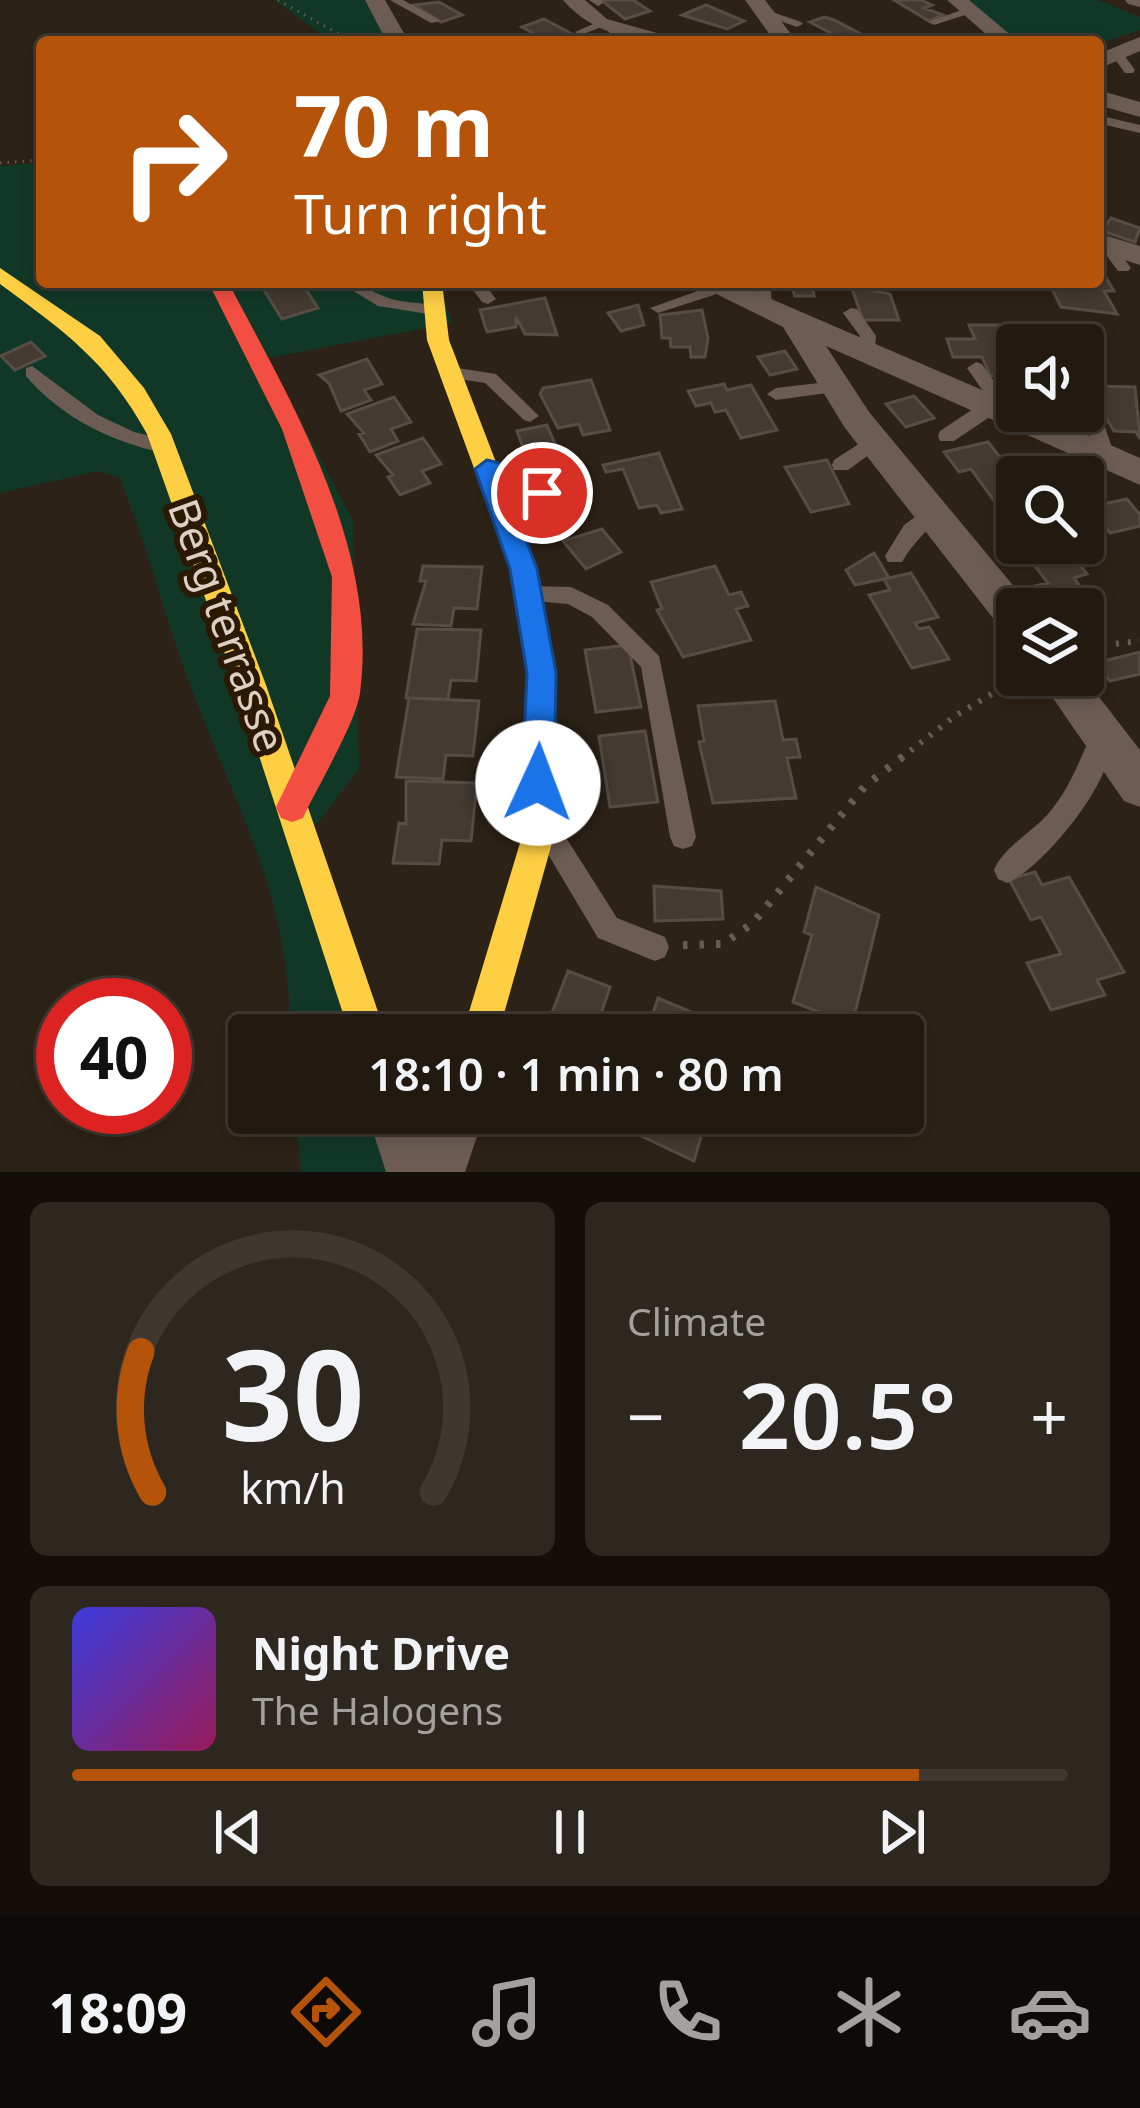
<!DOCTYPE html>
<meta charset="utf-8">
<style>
:root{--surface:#221a11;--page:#2e271f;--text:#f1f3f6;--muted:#a2a19f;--line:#3f3831;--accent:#b45309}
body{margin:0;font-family:"Noto Sans",sans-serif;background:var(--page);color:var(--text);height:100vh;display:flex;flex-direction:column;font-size:45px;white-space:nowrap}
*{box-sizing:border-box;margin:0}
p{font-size:39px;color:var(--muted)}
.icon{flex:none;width:66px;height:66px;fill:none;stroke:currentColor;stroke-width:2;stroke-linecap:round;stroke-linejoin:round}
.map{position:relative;height:1172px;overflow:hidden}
.drawer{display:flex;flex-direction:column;gap:30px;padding:30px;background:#130e09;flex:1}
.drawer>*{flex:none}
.hud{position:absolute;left:36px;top:36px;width:1068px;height:252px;border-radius:12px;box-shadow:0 6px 18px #0003,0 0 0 3px var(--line);background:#b45309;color:#fff;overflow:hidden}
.fabs{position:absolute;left:996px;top:324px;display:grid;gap:24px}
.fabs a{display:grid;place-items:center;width:108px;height:108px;border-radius:12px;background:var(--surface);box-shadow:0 6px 18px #0003,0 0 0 3px var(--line);font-size:60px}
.speed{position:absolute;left:36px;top:978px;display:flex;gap:24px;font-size:60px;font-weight:700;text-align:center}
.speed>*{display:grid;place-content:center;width:156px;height:156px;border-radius:50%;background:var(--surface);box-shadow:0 6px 18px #0003,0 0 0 3px var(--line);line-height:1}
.speed .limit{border:18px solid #d22;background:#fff;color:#111}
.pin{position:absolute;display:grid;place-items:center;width:102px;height:102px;color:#fff;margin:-51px;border:6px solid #fff;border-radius:50%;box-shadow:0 3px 12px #0007}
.me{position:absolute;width:132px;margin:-66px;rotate:2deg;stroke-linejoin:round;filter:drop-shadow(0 0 9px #0008)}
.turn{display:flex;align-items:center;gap:42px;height:252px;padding:0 60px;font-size:54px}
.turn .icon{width:156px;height:156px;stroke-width:2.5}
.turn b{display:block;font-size:84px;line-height:102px}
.big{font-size:90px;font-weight:600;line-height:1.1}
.drawer .card{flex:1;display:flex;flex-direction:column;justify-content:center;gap:18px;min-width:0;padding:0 42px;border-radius:18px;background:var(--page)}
.drawer .dial{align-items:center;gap:0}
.dial svg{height:312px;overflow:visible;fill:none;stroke:var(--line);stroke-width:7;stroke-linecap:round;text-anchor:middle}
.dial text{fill:var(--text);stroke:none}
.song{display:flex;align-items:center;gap:36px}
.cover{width:144px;height:144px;border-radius:18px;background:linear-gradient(135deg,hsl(240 70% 55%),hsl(330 70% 35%))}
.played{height:12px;border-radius:6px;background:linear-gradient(90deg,var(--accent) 85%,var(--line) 85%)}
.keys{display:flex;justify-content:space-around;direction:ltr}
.heat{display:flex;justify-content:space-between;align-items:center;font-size:66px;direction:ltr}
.drawer .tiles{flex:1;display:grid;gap:30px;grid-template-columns:1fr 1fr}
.card:last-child{grid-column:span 2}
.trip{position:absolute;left:228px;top:1014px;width:696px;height:120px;border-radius:12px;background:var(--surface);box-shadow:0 6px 18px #0003,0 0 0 3px var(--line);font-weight:600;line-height:120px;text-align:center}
.tab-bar{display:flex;height:192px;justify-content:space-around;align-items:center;background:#0e0a07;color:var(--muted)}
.tab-bar .icon{width:84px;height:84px}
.tab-bar .current{color:var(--accent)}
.tab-bar b{font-size:54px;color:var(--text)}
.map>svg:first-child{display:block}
.green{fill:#113827}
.building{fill:#443a31;stroke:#574d44;stroke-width:3}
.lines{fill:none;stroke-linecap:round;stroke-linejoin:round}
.path-far2{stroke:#675b53;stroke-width:3;stroke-dasharray:1.5 6;stroke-linecap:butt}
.path-far1{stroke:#675b53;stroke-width:6;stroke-dasharray:3 9;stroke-linecap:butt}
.path{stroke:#675b53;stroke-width:8;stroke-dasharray:4.5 12;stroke-linecap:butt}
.lane{fill:#6c5c54;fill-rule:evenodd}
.street{fill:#6c5c54;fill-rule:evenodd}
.slow{fill:#ffcf43;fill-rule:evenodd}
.jam{fill:#f24e42;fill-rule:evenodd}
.route{fill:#1a73e8;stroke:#114b97;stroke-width:3}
.labels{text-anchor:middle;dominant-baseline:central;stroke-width:12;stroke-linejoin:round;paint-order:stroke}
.street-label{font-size:42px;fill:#ddcfc2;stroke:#2c1904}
</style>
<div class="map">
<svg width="1140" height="1172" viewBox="0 0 1140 1172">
<rect width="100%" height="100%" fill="#2d2217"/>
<path class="green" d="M274 0H371L392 42H333Z
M967 0H1098L1140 17V30L1098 44 1018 42Z
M42 163V282H437L453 323 268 358 353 521 359 769 296 851 364 1035H290C291 901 240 816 194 695 167 624 148 549 120 478L98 471 0 493V166Z
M296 1113H393L415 1172H301Z"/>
<path class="building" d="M601 0H633L650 11 625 19Z
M894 0H921L932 5 924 8 943 15 929 21Z
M439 2 462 15 441 22 414 5Z
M706 5 744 21 727 29 682 15Z
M824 17 834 20 861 34 844 40 810 22Z
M544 19 578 37 549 42 522 27Z
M1111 218 1140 228 1135 242 1102 231Z
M1099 266 1114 291H1104L1117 314 1061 307 1052 289H1070L1066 282H1098Z
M259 282H301L318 308 282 319Z
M775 282H812L814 296H795L792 288 777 289Z
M851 286 890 294 899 320H863Z
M545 298 557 335 525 334 516 317V327L487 332 480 310Z
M638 305 644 325 621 331 608 313Z
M702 310 708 338 705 357H691L690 347H671L670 338H662L660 315Z
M969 325H1001L1017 362V383L990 375 982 357H953L947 339H975Z
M31 342 45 356 15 370 1 356Z
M785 351 797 369 770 375 758 357Z
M367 359 382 384 364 390 371 400 341 411 329 383 319 375Z
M591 380 610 430 583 435 579 424 558 428 540 394 543 388Z
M724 384 727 390 751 385 777 430 741 438 726 410 715 412 711 403 696 406 688 391Z
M1095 386 1135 387 1140 439 1136 432 1114 431 1097 403H1102Z
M914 396 934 418 906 427 886 404Z
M394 397 411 422 391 429 398 441 370 452 359 434 364 433 347 414Z
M547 425 561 458 536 464 533 458 527 459 517 431Z
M423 438 441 464 422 471 430 483 400 495 388 477 393 475 376 455Z
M988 442 1017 479V497L995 502 971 469 959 472 944 452Z
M659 453 682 509 661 513 657 505 639 508 623 469 606 472 603 465Z
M827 460 849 504 811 512 785 467Z
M1127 499 1140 515V526L1110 533 1089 507Z
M602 529 621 552 586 569 563 541Z
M1062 543 1087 574 1074 578 1085 593 1047 603 1035 586 1048 583 1021 548 1010 544Z
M874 553 889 578 855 585 846 570Z
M423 566 482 567 477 609 454 608 451 626 413 624 426 581H420Z
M715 566 729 595 741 592 748 606 736 609 751 640 683 657 657 610 662 609 651 582Z
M911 573 938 617 915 623 919 629 929 627 949 659 912 668 869 595 890 590 884 579Z
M417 629 481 630 476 681 451 680 448 699 406 698Z
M628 645 641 707 596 712 585 650Z
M1140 652V674L1110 681 1096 663Z
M409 698 479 701 473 756 446 755 443 779 396 777Z
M775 701 783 740 796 739 800 757 787 758 796 798 713 803 699 742 704 741 698 706Z
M645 731 658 802 610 807 599 736Z
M406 781 477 783 471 841 442 840 439 864 393 863 399 823 406 824Z
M1035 872 1042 885 1069 877 1124 972 1097 980 1105 995 1051 1010 1027 963 1061 954 1041 917 1031 920 1009 879Z
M654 886 721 891 723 919 655 921Z
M816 887 879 915 852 1025 793 1002 812 935 804 932Z
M568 971 610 987 594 1035H551L557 1020 550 1018Z
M658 998 743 1034V1035H646Z
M646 1113H708L694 1161 639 1135Z"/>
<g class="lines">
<path class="path-far2" d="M278 0 353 42
M0 163 42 160"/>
<path class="path-far1" d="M1104 645 1140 641
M901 758 955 716 1023 675"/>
<path class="path" d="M683 945 723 944 753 923 865 786 905 755"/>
<path class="lane" d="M390 0H403L441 21 431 23Z
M589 0H601L603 3 598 6Z
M970 7 976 10 974 12 934 25 928 22Z
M767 10 801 22 803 24 797 27 763 15 761 13Z
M600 21 606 24 604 26 581 35 575 32Z
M607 26H615L631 42H618L607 30Z
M981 34 999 40 1001 42 977 39 975 37Z
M1113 51H1121L1135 70 1133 73H1125L1111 54Z
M1106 117 1140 125V133L1101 124 1099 121Z
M1106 239 1111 241 1131 268 1128 271H1118L1098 244Z
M339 282C363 282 365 289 386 297 404 305 427 300 443 310L435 315 378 306Z
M467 282H483L496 299 488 304 482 302Z
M745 282H763L771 289 772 312H760L757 294Z
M720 283 726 285V291L658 313 650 308Z
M851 308 857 309 876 336 874 357 868 358 860 353V336L843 313Z
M976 362 982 364 1003 394V408L954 441H940L938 436 940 431 985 401V394L967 368Z
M32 366 98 415 134 432 170 441 172 446 170 451 163 453C110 441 62 418 26 376V368Z
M451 367 496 374 539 416 530 422 524 420 485 383 445 377V369Z
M836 381 842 383V391L776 400 767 394 776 388Z
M1096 421 1105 427 1115 457 1113 462H1099L1087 427Z
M874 434 883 441 881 446 848 470H834L832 465 834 460Z
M488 462 525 471 575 509 578 514 575 519H561L512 482 481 474 479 469 481 464Z
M932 505 942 512C929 530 914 541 902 562H888L885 556 904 525Z
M529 586 571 587 608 605 659 656 696 837 692 846 683 849 674 846 670 837 641 667 592 617 568 604 522 600 518 594 522 588Z
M1094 661 1102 664 1105 671 1102 678 1083 684 1075 681 1072 675H1083V664Z
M1102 724 1110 728C1125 769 1045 867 1007 883L998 879 994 870C1003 848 1032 832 1048 814 1071 787 1080 759 1094 728Z
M549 822 558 825 617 918 665 937 669 947 665 957 655 961 598 938 536 834 540 825Z"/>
<path class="street" d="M365 0H385L409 42H387Z
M563 0H585L607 19 689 42C640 42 596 38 563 0Z
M745 0H765L797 42H775Z
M947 0H969L1019 42H995Z
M1125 0H1140V7L1128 4Z
M1140 37V51L1098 69V54Z
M1098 90 1140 102V117L1098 105Z
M1098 233 1140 246V265L1098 251Z
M692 282H732L1017 405V411H1032L1140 458V485L826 346 869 412 1031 607 1017 609V635L1003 631 845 428 783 327Z
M1037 675H1082L1140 750V807L1124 801Z
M367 1113H423L426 1121 429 1113H485L465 1172H386Z"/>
<path class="slow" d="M0 268 100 336 144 388 171 434 266 685 386 1035H350L236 685 147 434C107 361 65 332 0 284Z
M422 282H442L449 340 537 569 555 673 552 843 498 1035H462L520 843 527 673 511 569 427 340Z"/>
<path class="jam" d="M208 282H228C293 405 379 548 360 693 356 723 317 787 303 818L292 822 281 818 276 807 330 696 332 577 282 429Z"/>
</g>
<path class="route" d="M487 460 527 470 555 493 542 502 504 482 537 569 556 673 554 783 549 794 538 798 527 794 522 783 527 673 510 569 475 469Z"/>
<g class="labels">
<g class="street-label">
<text transform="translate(228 625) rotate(70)">Berg terrasse</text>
</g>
</g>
</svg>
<div class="fabs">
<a><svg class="icon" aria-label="sound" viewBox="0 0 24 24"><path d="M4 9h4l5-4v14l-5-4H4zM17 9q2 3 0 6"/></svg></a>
<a><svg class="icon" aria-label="search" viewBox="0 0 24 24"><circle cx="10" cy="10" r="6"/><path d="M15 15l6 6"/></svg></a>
<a><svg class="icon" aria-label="layers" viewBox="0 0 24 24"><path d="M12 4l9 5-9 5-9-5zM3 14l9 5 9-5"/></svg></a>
</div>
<div class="speed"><div class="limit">40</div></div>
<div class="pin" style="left:542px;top:493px;background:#d93025"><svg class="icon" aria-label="arrive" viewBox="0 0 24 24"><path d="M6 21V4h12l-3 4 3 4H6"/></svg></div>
<svg class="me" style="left:538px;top:783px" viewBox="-20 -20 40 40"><circle r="19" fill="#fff"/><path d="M0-13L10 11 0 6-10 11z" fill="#1a73e8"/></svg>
<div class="trip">18:10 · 1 min · 80 m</div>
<div class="hud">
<div class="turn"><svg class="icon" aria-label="right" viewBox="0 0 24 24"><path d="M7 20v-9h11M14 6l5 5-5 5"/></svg><div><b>70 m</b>Turn right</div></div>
</div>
</div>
<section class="drawer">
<div class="tiles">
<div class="card dial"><svg viewBox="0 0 100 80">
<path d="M14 69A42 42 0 1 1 86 69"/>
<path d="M14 69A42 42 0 0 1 11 33" stroke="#b45309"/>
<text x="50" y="56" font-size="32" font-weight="700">30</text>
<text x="50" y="72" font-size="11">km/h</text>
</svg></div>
<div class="card"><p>Climate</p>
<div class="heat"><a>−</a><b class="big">20.5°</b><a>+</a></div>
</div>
<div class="card">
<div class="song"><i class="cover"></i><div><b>Night Drive</b><p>The Halogens</p></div></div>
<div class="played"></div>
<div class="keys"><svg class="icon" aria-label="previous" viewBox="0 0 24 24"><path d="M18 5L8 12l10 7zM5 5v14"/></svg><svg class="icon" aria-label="pause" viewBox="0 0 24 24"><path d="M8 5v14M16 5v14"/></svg><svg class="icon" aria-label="next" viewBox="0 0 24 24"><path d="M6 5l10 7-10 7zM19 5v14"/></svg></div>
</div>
</div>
</section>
<nav class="tab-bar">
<b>18:09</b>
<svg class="icon current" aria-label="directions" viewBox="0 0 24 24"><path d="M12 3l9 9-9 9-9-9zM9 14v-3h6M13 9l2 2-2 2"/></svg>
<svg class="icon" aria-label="music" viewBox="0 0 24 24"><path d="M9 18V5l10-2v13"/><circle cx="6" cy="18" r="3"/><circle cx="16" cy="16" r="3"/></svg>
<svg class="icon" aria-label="phone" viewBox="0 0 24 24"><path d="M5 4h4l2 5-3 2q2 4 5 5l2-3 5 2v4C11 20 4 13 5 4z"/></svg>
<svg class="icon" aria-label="climate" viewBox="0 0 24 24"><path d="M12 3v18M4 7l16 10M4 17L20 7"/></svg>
<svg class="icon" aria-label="car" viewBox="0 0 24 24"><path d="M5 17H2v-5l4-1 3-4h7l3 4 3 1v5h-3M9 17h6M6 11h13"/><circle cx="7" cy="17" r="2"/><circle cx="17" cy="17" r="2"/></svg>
</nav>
